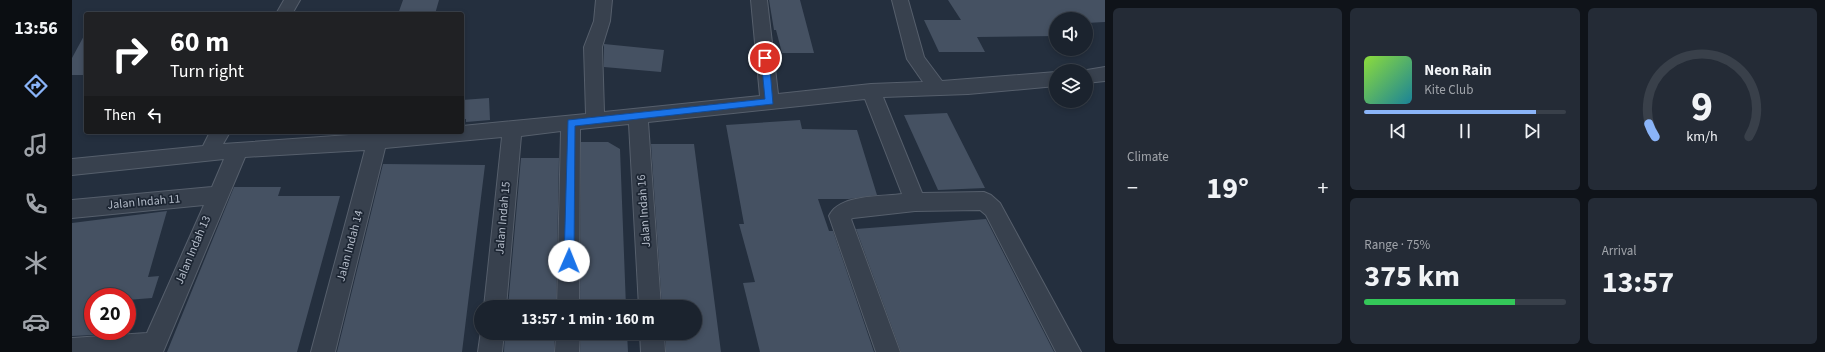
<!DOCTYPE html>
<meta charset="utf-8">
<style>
:root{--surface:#1b232e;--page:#242b36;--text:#f1f3f6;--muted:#a0a4aa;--line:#39404a;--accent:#8ab4f8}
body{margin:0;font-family:"Source Sans 3",sans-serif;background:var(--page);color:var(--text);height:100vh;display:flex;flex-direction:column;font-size:15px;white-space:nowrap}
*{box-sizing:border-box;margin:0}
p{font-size:13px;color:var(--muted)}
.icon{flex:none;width:22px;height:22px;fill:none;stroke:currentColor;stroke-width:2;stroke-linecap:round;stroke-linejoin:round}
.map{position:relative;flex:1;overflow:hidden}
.drawer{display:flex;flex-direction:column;gap:8px;padding:8px;background:#0f1319;width:720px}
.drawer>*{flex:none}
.hud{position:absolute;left:12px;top:12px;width:380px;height:122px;border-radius:4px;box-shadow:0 2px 6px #0003,0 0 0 1px var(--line);background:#202124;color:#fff;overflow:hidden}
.controls{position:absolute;left:977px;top:12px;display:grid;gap:8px}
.controls a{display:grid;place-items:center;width:44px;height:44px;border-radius:50%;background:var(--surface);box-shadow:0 2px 6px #0003,0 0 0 1px var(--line);font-size:20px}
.speed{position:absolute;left:12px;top:288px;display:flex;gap:8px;font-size:20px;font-weight:700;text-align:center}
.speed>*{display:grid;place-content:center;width:52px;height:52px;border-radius:50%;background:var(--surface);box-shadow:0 2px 6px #0003,0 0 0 1px var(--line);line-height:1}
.speed .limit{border:6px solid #d22;background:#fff;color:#111}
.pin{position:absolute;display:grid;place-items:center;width:34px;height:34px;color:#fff;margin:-17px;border:2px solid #fff;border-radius:50%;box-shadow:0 1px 4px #0007}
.me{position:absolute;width:44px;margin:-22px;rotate:1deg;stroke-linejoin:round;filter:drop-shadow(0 0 3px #0008)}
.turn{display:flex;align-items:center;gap:14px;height:84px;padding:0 20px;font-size:18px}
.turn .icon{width:52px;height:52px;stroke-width:2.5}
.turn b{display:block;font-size:28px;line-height:34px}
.then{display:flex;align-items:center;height:38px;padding:0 20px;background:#0003;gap:8px;font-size:15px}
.big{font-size:30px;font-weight:700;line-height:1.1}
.drawer .card{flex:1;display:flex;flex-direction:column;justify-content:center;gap:6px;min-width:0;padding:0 14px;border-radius:6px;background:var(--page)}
.drawer .dial{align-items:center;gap:0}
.dial svg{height:104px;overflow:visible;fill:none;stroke:var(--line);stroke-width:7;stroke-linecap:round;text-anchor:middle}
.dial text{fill:var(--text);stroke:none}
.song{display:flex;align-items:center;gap:12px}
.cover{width:48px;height:48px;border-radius:6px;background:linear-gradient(135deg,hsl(90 70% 55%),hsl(190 70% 35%))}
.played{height:4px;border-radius:2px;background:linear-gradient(90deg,var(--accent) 85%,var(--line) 85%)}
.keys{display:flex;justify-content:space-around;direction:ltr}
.heat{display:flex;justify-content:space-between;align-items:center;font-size:22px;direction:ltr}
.charge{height:6px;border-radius:3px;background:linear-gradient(90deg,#34c759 75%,var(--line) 0)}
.drawer .tiles{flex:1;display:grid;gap:8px;grid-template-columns:repeat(3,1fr)}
.card:first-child{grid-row:span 2}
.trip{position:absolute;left:402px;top:300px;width:228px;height:40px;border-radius:20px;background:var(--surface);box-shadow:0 2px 6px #0003,0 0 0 1px var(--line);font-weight:700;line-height:40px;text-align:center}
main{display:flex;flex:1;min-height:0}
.tab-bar{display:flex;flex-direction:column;width:72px;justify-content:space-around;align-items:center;background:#0b0e12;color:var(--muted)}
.tab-bar .icon{width:28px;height:28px}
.tab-bar .on{color:var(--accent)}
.tab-bar b{font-size:18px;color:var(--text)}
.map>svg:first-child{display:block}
.building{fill:#455162}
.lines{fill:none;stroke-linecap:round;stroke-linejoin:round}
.minor-casing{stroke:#565f6c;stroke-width:2}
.minor{fill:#38414e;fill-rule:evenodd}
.route{fill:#1a73e8;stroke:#114b97}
.labels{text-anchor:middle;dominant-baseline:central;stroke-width:3.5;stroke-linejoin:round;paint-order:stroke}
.street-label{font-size:12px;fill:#b4bcc9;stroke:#1d2633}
</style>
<main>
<nav class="tab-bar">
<b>13:56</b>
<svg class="icon on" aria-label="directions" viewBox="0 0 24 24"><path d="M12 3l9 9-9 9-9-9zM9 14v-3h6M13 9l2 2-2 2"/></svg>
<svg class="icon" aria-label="music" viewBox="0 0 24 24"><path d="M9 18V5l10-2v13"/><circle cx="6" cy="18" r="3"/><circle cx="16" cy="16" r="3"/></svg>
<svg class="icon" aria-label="phone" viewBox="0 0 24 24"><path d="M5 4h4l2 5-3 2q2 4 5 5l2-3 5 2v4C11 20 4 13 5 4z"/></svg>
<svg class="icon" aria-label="climate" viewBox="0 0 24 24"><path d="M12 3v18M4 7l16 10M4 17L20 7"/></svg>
<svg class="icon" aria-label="car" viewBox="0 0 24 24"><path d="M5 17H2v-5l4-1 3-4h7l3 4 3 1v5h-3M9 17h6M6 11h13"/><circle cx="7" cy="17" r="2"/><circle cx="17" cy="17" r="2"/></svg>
</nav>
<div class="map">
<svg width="1033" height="352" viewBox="0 0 1033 352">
<rect width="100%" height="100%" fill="#242f3e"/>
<path class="building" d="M331 0H367L363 14H326Z
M697 0H728L742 53H710L704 30H702Z
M876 0H1033V22L1014 23V19H984V36L905 37 913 52H867L852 20H889Z
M14 32V75H0V58Z
M532 44 592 50 589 72 532 67Z
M417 98 418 120 394 122V119H390V100Z
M875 113 913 188 866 190 832 115Z
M728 120 730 129 785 130 805 195 777 199H746L757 231H761L802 352H688L671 283 683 282 667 224H672L654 125Z
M509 142H536L548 149 554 307H508Z
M579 144H622L649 352H594V333H623V307H590Z
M449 158H487L484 307H436Z
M311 164 413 165 390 352H265Z
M162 187H209L206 196H268L225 352H95Z
M95 211 76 277 87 276 80 298 55 300V297H21V335L0 336V223Z
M914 219 982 352H829L784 229Z
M433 333H482V352H432Z
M509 333H555L556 352H508Z"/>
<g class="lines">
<g class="minor-casing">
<path id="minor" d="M212 0H228L220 14H204Z
M524 0H540L538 21 530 47 532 112 688 96 679 0H695L706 94 799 84 851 82 835 59 820 0H836L852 57 870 81 984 72V86L896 94 811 97 850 193 912 192 919 195 928 203 1009 352H984L914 215 908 210 843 211 781 218 779 219 828 352H804L757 216C767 194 808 197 830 194L793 99 576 122 589 307H567L557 124 508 129 507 307H485L489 131 449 136 434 307H412L430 137 313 148 263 352H239L293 150 173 157 91 352H0V338L75 333 132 205 0 218V200L140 187 152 159 0 175V159L131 146 138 132H158L151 144 319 132H390V126L514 114 512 47 522 21Z
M1033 67V81L1014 83V71H1009Z
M409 331V333H432L430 352H406Z
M484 333H508L507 352H483Z
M568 333H592L593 352H569Z"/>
</g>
<use href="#minor" class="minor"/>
</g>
<path class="route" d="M693 55 697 58 701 104 503 126 502 261 497 265 493 264 492 261 496 120 693 99 689 58Z"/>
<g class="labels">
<g class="street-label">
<text transform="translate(72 202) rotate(-5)">Jalan Indah 11</text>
<text transform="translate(572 211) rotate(-94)">Jalan Indah 16</text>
<text transform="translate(431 218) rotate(-85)">Jalan Indah 15</text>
<text transform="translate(278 246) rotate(-75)">Jalan Indah 14</text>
<text transform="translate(121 250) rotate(-67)">Jalan Indah 13</text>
</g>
</g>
</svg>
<div class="controls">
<a><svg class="icon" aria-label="sound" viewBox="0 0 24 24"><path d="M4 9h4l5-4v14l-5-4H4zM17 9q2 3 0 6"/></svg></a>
<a><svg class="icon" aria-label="layers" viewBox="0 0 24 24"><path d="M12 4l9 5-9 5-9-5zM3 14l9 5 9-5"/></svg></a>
</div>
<div class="speed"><div class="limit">20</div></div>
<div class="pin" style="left:693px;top:58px;background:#d93025"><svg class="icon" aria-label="arrive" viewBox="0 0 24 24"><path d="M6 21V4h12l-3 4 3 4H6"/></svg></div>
<svg class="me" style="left:497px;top:261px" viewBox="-20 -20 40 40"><circle r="19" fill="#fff"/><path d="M0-13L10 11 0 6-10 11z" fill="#1a73e8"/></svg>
<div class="trip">13:57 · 1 min · 160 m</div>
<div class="hud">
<div class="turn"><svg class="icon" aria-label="right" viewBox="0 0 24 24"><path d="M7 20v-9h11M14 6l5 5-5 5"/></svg><div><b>60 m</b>Turn right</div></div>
<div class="then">Then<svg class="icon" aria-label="left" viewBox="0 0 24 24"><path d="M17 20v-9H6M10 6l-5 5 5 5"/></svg></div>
</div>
</div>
<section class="drawer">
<div class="tiles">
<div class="card"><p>Climate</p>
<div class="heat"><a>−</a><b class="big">19°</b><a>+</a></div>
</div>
<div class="card">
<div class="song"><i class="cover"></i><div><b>Neon Rain</b><p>Kite Club</p></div></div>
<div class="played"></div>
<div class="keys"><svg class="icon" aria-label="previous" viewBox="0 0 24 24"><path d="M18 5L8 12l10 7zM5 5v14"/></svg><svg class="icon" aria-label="pause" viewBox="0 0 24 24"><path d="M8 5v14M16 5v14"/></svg><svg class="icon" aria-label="next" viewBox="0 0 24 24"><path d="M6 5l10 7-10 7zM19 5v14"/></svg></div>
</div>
<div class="card dial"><svg viewBox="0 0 100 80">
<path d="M14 69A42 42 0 1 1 86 69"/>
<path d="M14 69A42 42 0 0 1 9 59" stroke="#8ab4f8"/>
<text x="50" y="56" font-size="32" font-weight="700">9</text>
<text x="50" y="72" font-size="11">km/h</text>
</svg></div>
<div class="card"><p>Range · 75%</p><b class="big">375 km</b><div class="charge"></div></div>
<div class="card"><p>Arrival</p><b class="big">13:57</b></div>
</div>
</section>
</main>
